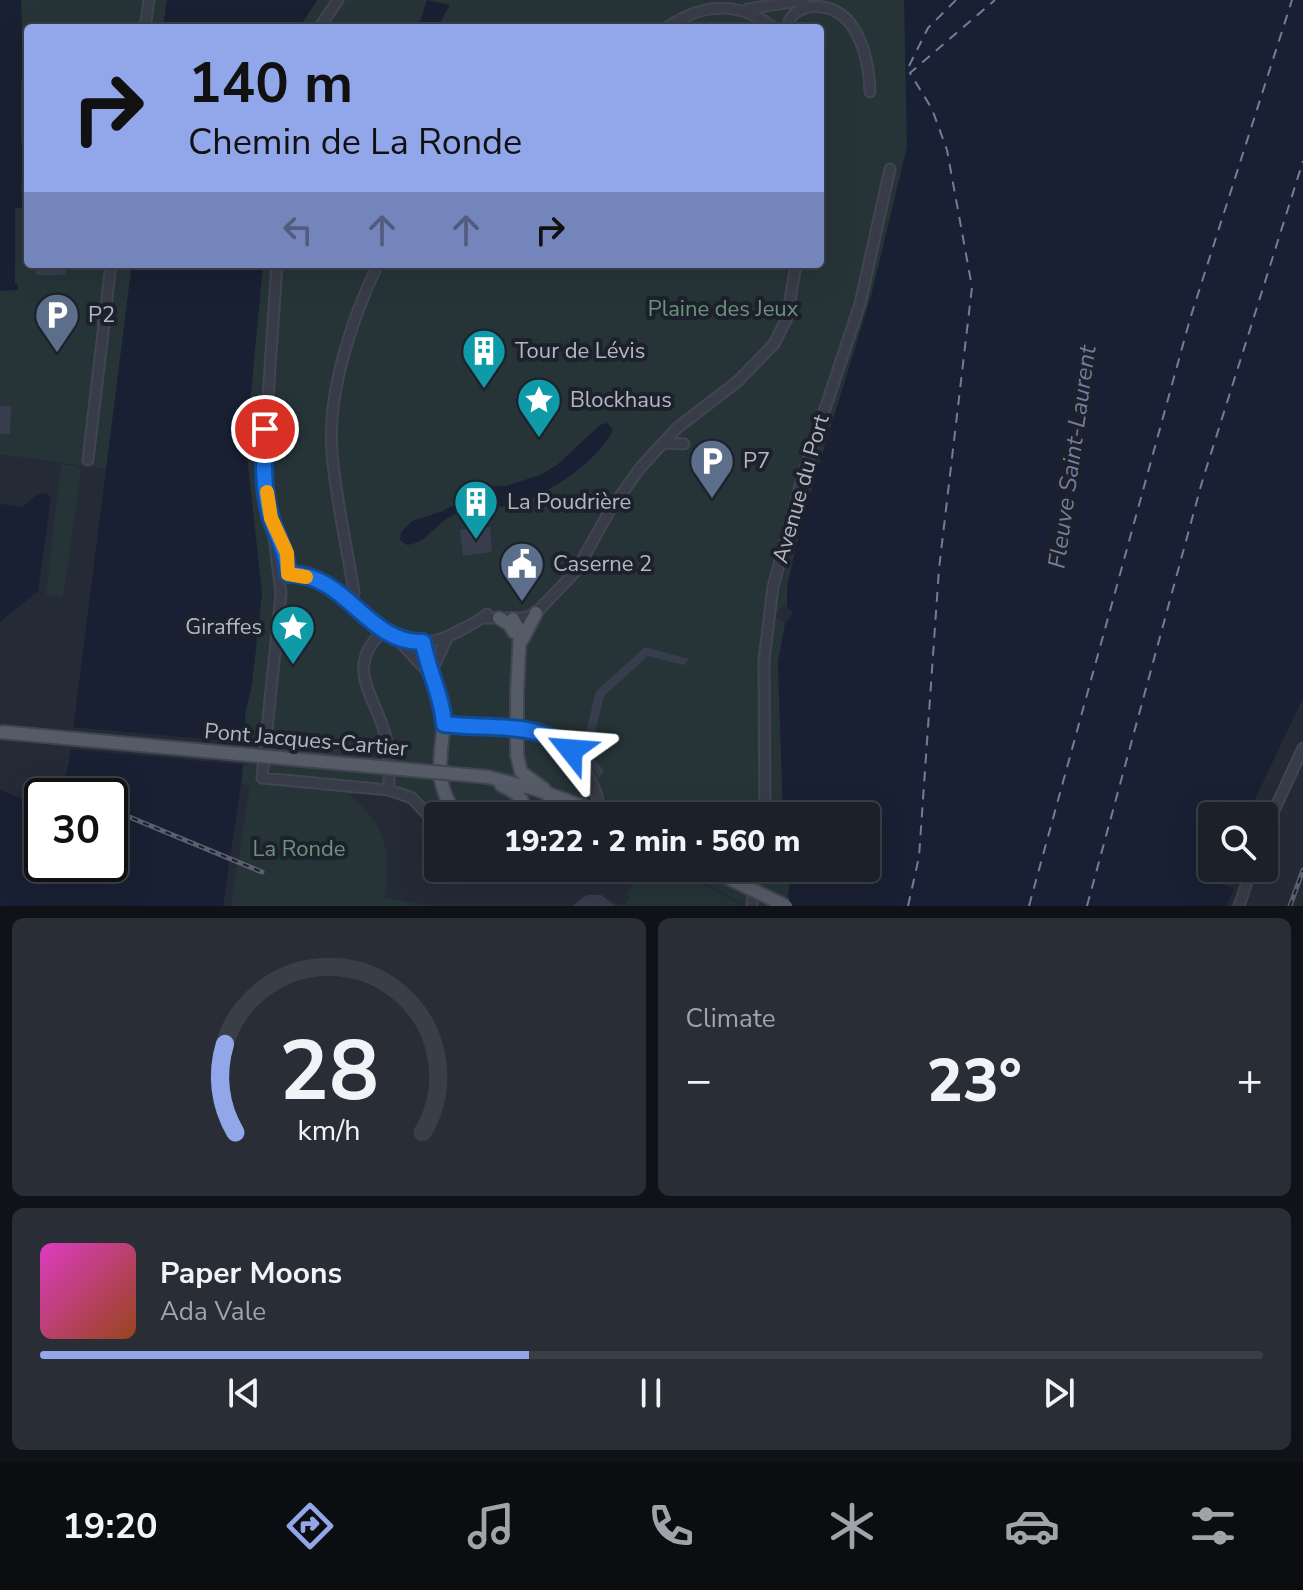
<!DOCTYPE html>
<meta charset="utf-8">
<style>
:root{--surface:#1c2029;--page:#292d35;--text:#f1f3f6;--muted:#a0a3a8;--line:#3a3e46;--accent:#92a7ea}
body{margin:0;font-family:"Nunito Sans",sans-serif;background:var(--page);color:var(--text);height:100vh;display:flex;flex-direction:column;font-size:30px;white-space:nowrap}
*{box-sizing:border-box;margin:0}
p{font-size:26px;color:var(--muted)}
.icon{flex:none;width:44px;height:44px;fill:none;stroke:currentColor;stroke-width:2;stroke-linecap:round;stroke-linejoin:round}
.map{position:relative;height:906px;overflow:hidden}
.details{display:flex;flex-direction:column;gap:12px;padding:12px;background:#0f1217;flex:1}
.details>*{flex:none}
.hud{position:absolute;left:24px;top:24px;width:800px;height:244px;border-radius:8px;box-shadow:0 8px 32px #0002,0 0 0 2px var(--line);background:#92a7ea;color:#111;overflow:hidden}
.buttons{position:absolute;left:1198px;top:802px;display:grid;gap:16px}
.buttons a{display:grid;place-items:center;width:80px;height:80px;border-radius:8px;background:var(--surface);box-shadow:0 8px 32px #0002,0 0 0 2px var(--line);font-size:40px}
.speed{position:absolute;left:24px;top:778px;display:flex;gap:16px;font-size:40px;font-weight:700;text-align:center}
.speed>*{display:grid;place-content:center;width:104px;height:104px;border-radius:50%;background:var(--surface);box-shadow:0 8px 32px #0002,0 0 0 2px var(--line);line-height:1}
.speed .limit{border:4px solid #111;border-radius:12px;background:#fff;color:#111}
.pin{position:absolute;display:grid;place-items:center;width:68px;height:68px;color:#fff;margin:-34px;border:4px solid #fff;border-radius:50%;box-shadow:0 2px 8px #0007}
.me{position:absolute;width:88px;margin:-44px;rotate:298deg;stroke-linejoin:round;filter:drop-shadow(0 0 6px #0008)}
.turn{display:flex;align-items:center;gap:28px;height:168px;padding:0 32px;font-size:36px}
.turn .icon{width:104px;height:104px;stroke-width:2.5}
.turn b{display:block;font-size:56px;line-height:68px}
.lanes{display:flex;align-items:center;height:76px;padding:0 32px;background:#0003;justify-content:center;gap:40px;direction:ltr}
.lanes .off{opacity:.35}
.big{font-size:60px;font-weight:800;line-height:1.1}
.details .card{flex:1;display:flex;flex-direction:column;justify-content:center;gap:12px;min-width:0;padding:0 28px;border-radius:12px;background:var(--page)}
.details .dial{align-items:center;gap:0}
.dial svg{height:208px;overflow:visible;fill:none;stroke:var(--line);stroke-width:7;stroke-linecap:round;text-anchor:middle}
.dial text{fill:var(--text);stroke:none}
.song{display:flex;align-items:center;gap:24px}
.cover{width:96px;height:96px;border-radius:12px;background:linear-gradient(135deg,hsl(310 70% 55%),hsl(20 70% 35%))}
.played{height:8px;border-radius:4px;background:linear-gradient(90deg,var(--accent) 40%,var(--line) 40%)}
.keys{display:flex;justify-content:space-around;direction:ltr}
.heat{display:flex;justify-content:space-between;align-items:center;font-size:44px;direction:ltr}
.details .tiles{flex:1;display:grid;gap:12px;grid-template-columns:1fr 1fr}
.card:last-child{grid-column:span 2}
.trip{position:absolute;left:424px;top:802px;width:456px;height:80px;border-radius:8px;background:var(--surface);box-shadow:0 8px 32px #0002,0 0 0 2px var(--line);font-weight:800;line-height:80px;text-align:center}
.menu{display:flex;height:128px;justify-content:space-around;align-items:center;background:#0b0d10;color:var(--muted)}
.menu .icon{width:56px;height:56px}
.menu .current{color:var(--accent)}
.menu b{font-size:36px;color:var(--text)}
.map>svg:first-child{display:block}
.green{fill:#263438}
.water{fill:#192033}
.pier{fill:#252a37}
.lines{fill:none;stroke-linecap:round;stroke-linejoin:round}
.ferry{stroke:#707d9e;stroke-width:2;stroke-dasharray:10 8;stroke-linecap:butt}
.building{fill:#373d4d}
.minor-casing{stroke:#414551;stroke-width:13}
.major-casing{stroke:#414551;stroke-width:16}
.minor{stroke:#383c48;stroke-width:9}
.major{stroke:#565b68;stroke-width:12}
.rail-casing{stroke:#5a606e;stroke-width:5}
.rail{stroke:#1d212c;stroke-width:2;stroke-dasharray:6;stroke-linecap:butt}
.major-bridge-casing{stroke:#414551;stroke-width:16;stroke-linecap:butt}
.major-bridge{stroke:#565b68;stroke-width:12}
.route-casing{stroke:#114b97;stroke-width:20}
.route{stroke:#1a73e8;stroke-width:14}
.slow{stroke:#f59e0b;stroke-width:14}
.labels{text-anchor:middle;dominant-baseline:central;stroke-width:8;stroke-linejoin:round;paint-order:stroke}
.park-label{font-size:22px;fill:#6d927b;stroke:#1d212c}
.poi-label{font-size:22px;fill:#b3b7c4;stroke:#1d212c;text-anchor:start}
.street-label{font-size:22px;fill:#b3b7c4;stroke:#1d212c}
.water-label{font-size:24px;font-style:italic;fill:#707d9e;stroke:#1d212c}
</style>
<div class="map">
<svg width="1303" height="906" viewBox="0 0 1303 906">
<rect width="100%" height="100%" fill="#252a37"/>
<path class="green" d="M0 0H167L163 28H28V264H132L107 469 0 454Z
M317 0H905L907 147 872 296 802 520 787 586V607L783 605 775 617 785 624 778 663 783 816H438V820C411 790 390 774 350 795 387 826 391 853 385 898L438 906H231L250 786 241 784 246 739 245 715 252 685 262 594 246 447 263 264H820V28H299Z
M61 464 78 467 81 470 63 597 46 595Z
M650 868H674L743 906H573C595 882 601 902 624 905L630 897 626 894 642 870 646 873Z
M679 868H787L790 883 786 906H745Z"/>
<path class="water" d="M0 0H21L24 81 21 82V143L25 144 24 183 21 184 23 208H15V284H18V290L0 291Z
M167 0H317L299 28H163Z
M427 0 450 5 437 28H418Z
M904 0H1303V698L1247 816H1212V868H1222L1216 881 1234 889 1226 906H786L790 883 787 868H866V816H783L778 662 785 624 793 612 787 607V587L802 520 871 296 907 147Z
M132 264H263L246 447 262 594 252 683 245 715 246 739 241 784 223 906H0V790L42 807V864H110V796H56L62 791 69 762Z
M607 423 613 430C597 463 548 494 514 504 494 510 473 506 453 515 434 524 429 542 407 545L400 540 401 532 412 521 443 511 487 486H506L540 475 557 465 600 425Z
M46 493 51 498 38 591 0 622V504L22 507 37 495Z"/>
<path class="pier" d="M70 727 250 743 247 765 67 749Z"/>
<g class="lines">
<path class="ferry" d="M909 66 928 28 956 0
M908 906 919 857 939 569 972 287 947 150 932 109 910 73 995 0
M1029 906 1190 319 1292 0
M1087 906 1202 482 1303 161"/>
</g>
<path class="building" d="M35 264H66V275H36Z
M0 406H11L10 434H0Z
M490 527 492 552 463 556 460 530Z
M645 647 689 659 684 665 648 656 604 696 590 753 604 771 599 778 581 753 596 691Z
M587 895H601L616 906H572Z"/>
<g class="lines">
<g class="minor-casing">
<path id="minor" d="M748 9 804 0
M145 28 149 0
M319 28 338 0
M666 28C703 3 738 0 774 28
M787 28C790 15 796 11 808 7 857 0 869 58 870 92
M277 264 264 457 281 593 262 778 389 790 412 798 438 826
M664 443 684 444
M88 460 111 264
M274 524 287 553 288 574
M280 576C356 560 372 675 455 633 466 627 478 622 487 614
M352 602 354 593C347 547 336 500 332 453 327 393 352 318 378 264
M483 618H524L536 613 576 571 610 510 641 467 677 428 738 381 774 344 787 318 796 264
M383 631C344 668 374 693 385 734 390 752 389 772 389 790
M400 642 428 672
M423 642C428 671 442 695 444 724 500 731 550 715 584 769 594 785 600 798 599 816
M430 675 447 638
M765 816 764 660 773 587 803 475 860 304 890 169
M1264 832 1303 748
M504 868 554 877 578 868
M752 906 755 868
M1239 906 1252 868"/>
</g>
<g class="major-casing">
<path id="major" d="M499 618 509 624 514 632
M513 619 520 632 517 693
M522 640 536 613
M444 724C440 757 433 791 460 816
M517 755 521 772 544 789
M488 777 535 789 582 806
M501 785C515 792 527 798 524 816
M528 816 547 804H565"/>
</g>
<use href="#minor" class="minor"/>
<use href="#major" class="major"/>
<g class="rail-casing">
<path id="rail" d="M44 782 78 796
M110 809 262 872
M1290 906 1303 870"/>
</g>
<use href="#rail" class="rail"/>
<g class="major-bridge-casing">
<path id="major-bridge" d="M517 693V755
M0 732 488 777
M582 806 602 816
M707 868 786 906"/>
</g>
<use href="#major-bridge" class="major-bridge"/>
</g>
<g class="lines">
<g class="route-casing">
<path id="route" d="M265 429C263 457 263 492 271 519 278 539 287 553 288 574 347 573 367 644 423 642 428 671 442 695 444 724 486 730 538 720 571 750"/>
</g>
<use href="#route" class="route"/>
<path class="slow" d="M267 492 271 518 287 553 288 574 306 577"/>
</g>
<defs>
<g id="parking-pin" transform="scale(2.3)"><path d="M0 17L-7.5 6A9.5 9.5 0 1 1 7.5 6Z" fill="#5c6f8a" stroke="#1d212c"/><path d="M-3.5-5.5H1a3.5 3.5 0 0 1 0 7H-1V5.5H-3.5ZM-1-3.4V-.6H.8a1.4 1.4 0 0 0 0-2.8Z" fill="#fff"/></g>
<g id="building-pin" transform="scale(2.3)"><path d="M0 17L-7.5 6A9.5 9.5 0 1 1 7.5 6Z" fill="#0f9aa8" stroke="#1d212c"/><path d="M-4-6H4V6H1V3H-1V6H-4ZM-2.5-4.3h1.7v1.8h-1.7ZM.8-4.3h1.7v1.8H.8ZM-2.5-1h1.7V.8h-1.7ZM.8-1h1.7V.8H.8Z" fill="#fff"/></g>
<g id="sight-pin" transform="scale(2.3)"><path d="M0 17L-7.5 6A9.5 9.5 0 1 1 7.5 6Z" fill="#0f9aa8" stroke="#1d212c"/><path d="M0-6L1.8-2.2L6-1.7L2.9 1.2L3.7 5.4L0 3.3L-3.7 5.4L-2.9 1.2L-6-1.7L-1.8-2.2Z" fill="#fff"/></g>
<g id="civic-pin" transform="scale(2.3)"><path d="M0 17L-7.5 6A9.5 9.5 0 1 1 7.5 6Z" fill="#5c6f8a" stroke="#1d212c"/><path d="M-.6-6.5H3V-4.5H.6V-3L4-1V1h2V6H-6V1h2V-1L-.6-3ZM-1.2 2.5V6h2.4V2.5Z" fill="#fff"/></g>
</defs>
<g fill-rule="evenodd">
<use href="#parking-pin" x="57" y="315"/>
<use href="#building-pin" x="484" y="351"/>
<use href="#sight-pin" x="539" y="400"/>
<use href="#parking-pin" x="712" y="461"/>
<use href="#building-pin" x="476" y="502"/>
<use href="#civic-pin" x="522" y="564"/>
<use href="#sight-pin" x="293" y="627"/>
</g>
<g class="labels">
<g class="park-label">
<text x="723" y="309">Plaine des Jeux</text>
<text x="299" y="849">La Ronde</text>
</g>
<g class="poi-label">
<text x="88" y="315">P2</text>
<text x="515" y="351">Tour de Lévis</text>
<text x="570" y="400">Blockhaus</text>
<text x="743" y="461">P7</text>
<text x="507" y="502">La Poudrière</text>
<text x="553" y="564">Caserne 2</text>
<text x="262" y="627" text-anchor="end">Giraffes</text>
</g>
<g class="street-label">
<text transform="translate(801 489) rotate(-74)">Avenue du Port</text>
<text transform="translate(306 740) rotate(5)">Pont Jacques-Cartier</text>
</g>
<g class="water-label">
<text transform="translate(1072 457) rotate(-82)">Fleuve Saint-Laurent</text>
</g>
</g>
</svg>
<div class="buttons">
<a><svg class="icon" aria-label="search" viewBox="0 0 24 24"><circle cx="10" cy="10" r="6"/><path d="M15 15l6 6"/></svg></a>
</div>
<div class="speed"><div class="limit">30</div></div>
<div class="pin" style="left:265px;top:429px;background:#d93025"><svg class="icon" aria-label="arrive" viewBox="0 0 24 24"><path d="M6 21V4h12l-3 4 3 4H6"/></svg></div>
<svg class="me" style="left:571px;top:750px" viewBox="-20 -20 40 40"><path d="M0-17L14 15 0 8-14 15z" fill="#1a73e8" stroke="#fff" stroke-width="4"/></svg>
<div class="trip">19:22 · 2 min · 560 m</div>
<div class="hud">
<div class="turn"><svg class="icon" aria-label="right" viewBox="0 0 24 24"><path d="M7 20v-9h11M14 6l5 5-5 5"/></svg><div><b>140 m</b>Chemin de La Ronde</div></div>
<div class="lanes"><svg class="icon off" aria-label="left" viewBox="0 0 24 24"><path d="M17 20v-9H6M10 6l-5 5 5 5"/></svg><svg class="icon off" aria-label="ahead" viewBox="0 0 24 24"><path d="M12 20V5M6 11l6-6 6 6"/></svg><svg class="icon off" aria-label="ahead" viewBox="0 0 24 24"><path d="M12 20V5M6 11l6-6 6 6"/></svg><svg class="icon" aria-label="right" viewBox="0 0 24 24"><path d="M7 20v-9h11M14 6l5 5-5 5"/></svg></div>
</div>
</div>
<section class="details">
<div class="tiles">
<div class="card dial"><svg viewBox="0 0 100 80">
<path d="M14 69A42 42 0 1 1 86 69"/>
<path d="M14 69A42 42 0 0 1 10 35" stroke="#92a7ea"/>
<text x="50" y="56" font-size="32" font-weight="700">28</text>
<text x="50" y="72" font-size="11">km/h</text>
</svg></div>
<div class="card"><p>Climate</p>
<div class="heat"><a>−</a><b class="big">23°</b><a>+</a></div>
</div>
<div class="card">
<div class="song"><i class="cover"></i><div><b>Paper Moons</b><p>Ada Vale</p></div></div>
<div class="played"></div>
<div class="keys"><svg class="icon" aria-label="previous" viewBox="0 0 24 24"><path d="M18 5L8 12l10 7zM5 5v14"/></svg><svg class="icon" aria-label="pause" viewBox="0 0 24 24"><path d="M8 5v14M16 5v14"/></svg><svg class="icon" aria-label="next" viewBox="0 0 24 24"><path d="M6 5l10 7-10 7zM19 5v14"/></svg></div>
</div>
</div>
</section>
<nav class="menu">
<b>19:20</b>
<svg class="icon current" aria-label="directions" viewBox="0 0 24 24"><path d="M12 3l9 9-9 9-9-9zM9 14v-3h6M13 9l2 2-2 2"/></svg>
<svg class="icon" aria-label="music" viewBox="0 0 24 24"><path d="M9 18V5l10-2v13"/><circle cx="6" cy="18" r="3"/><circle cx="16" cy="16" r="3"/></svg>
<svg class="icon" aria-label="phone" viewBox="0 0 24 24"><path d="M5 4h4l2 5-3 2q2 4 5 5l2-3 5 2v4C11 20 4 13 5 4z"/></svg>
<svg class="icon" aria-label="climate" viewBox="0 0 24 24"><path d="M12 3v18M4 7l16 10M4 17L20 7"/></svg>
<svg class="icon" aria-label="car" viewBox="0 0 24 24"><path d="M5 17H2v-5l4-1 3-4h7l3 4 3 1v5h-3M9 17h6M6 11h13"/><circle cx="7" cy="17" r="2"/><circle cx="17" cy="17" r="2"/></svg>
<svg class="icon" aria-label="filters" viewBox="0 0 24 24"><path d="M4 7h16M4 17h16"/><circle cx="9" cy="7" r="2"/><circle cx="15" cy="17" r="2"/></svg>
</nav>
